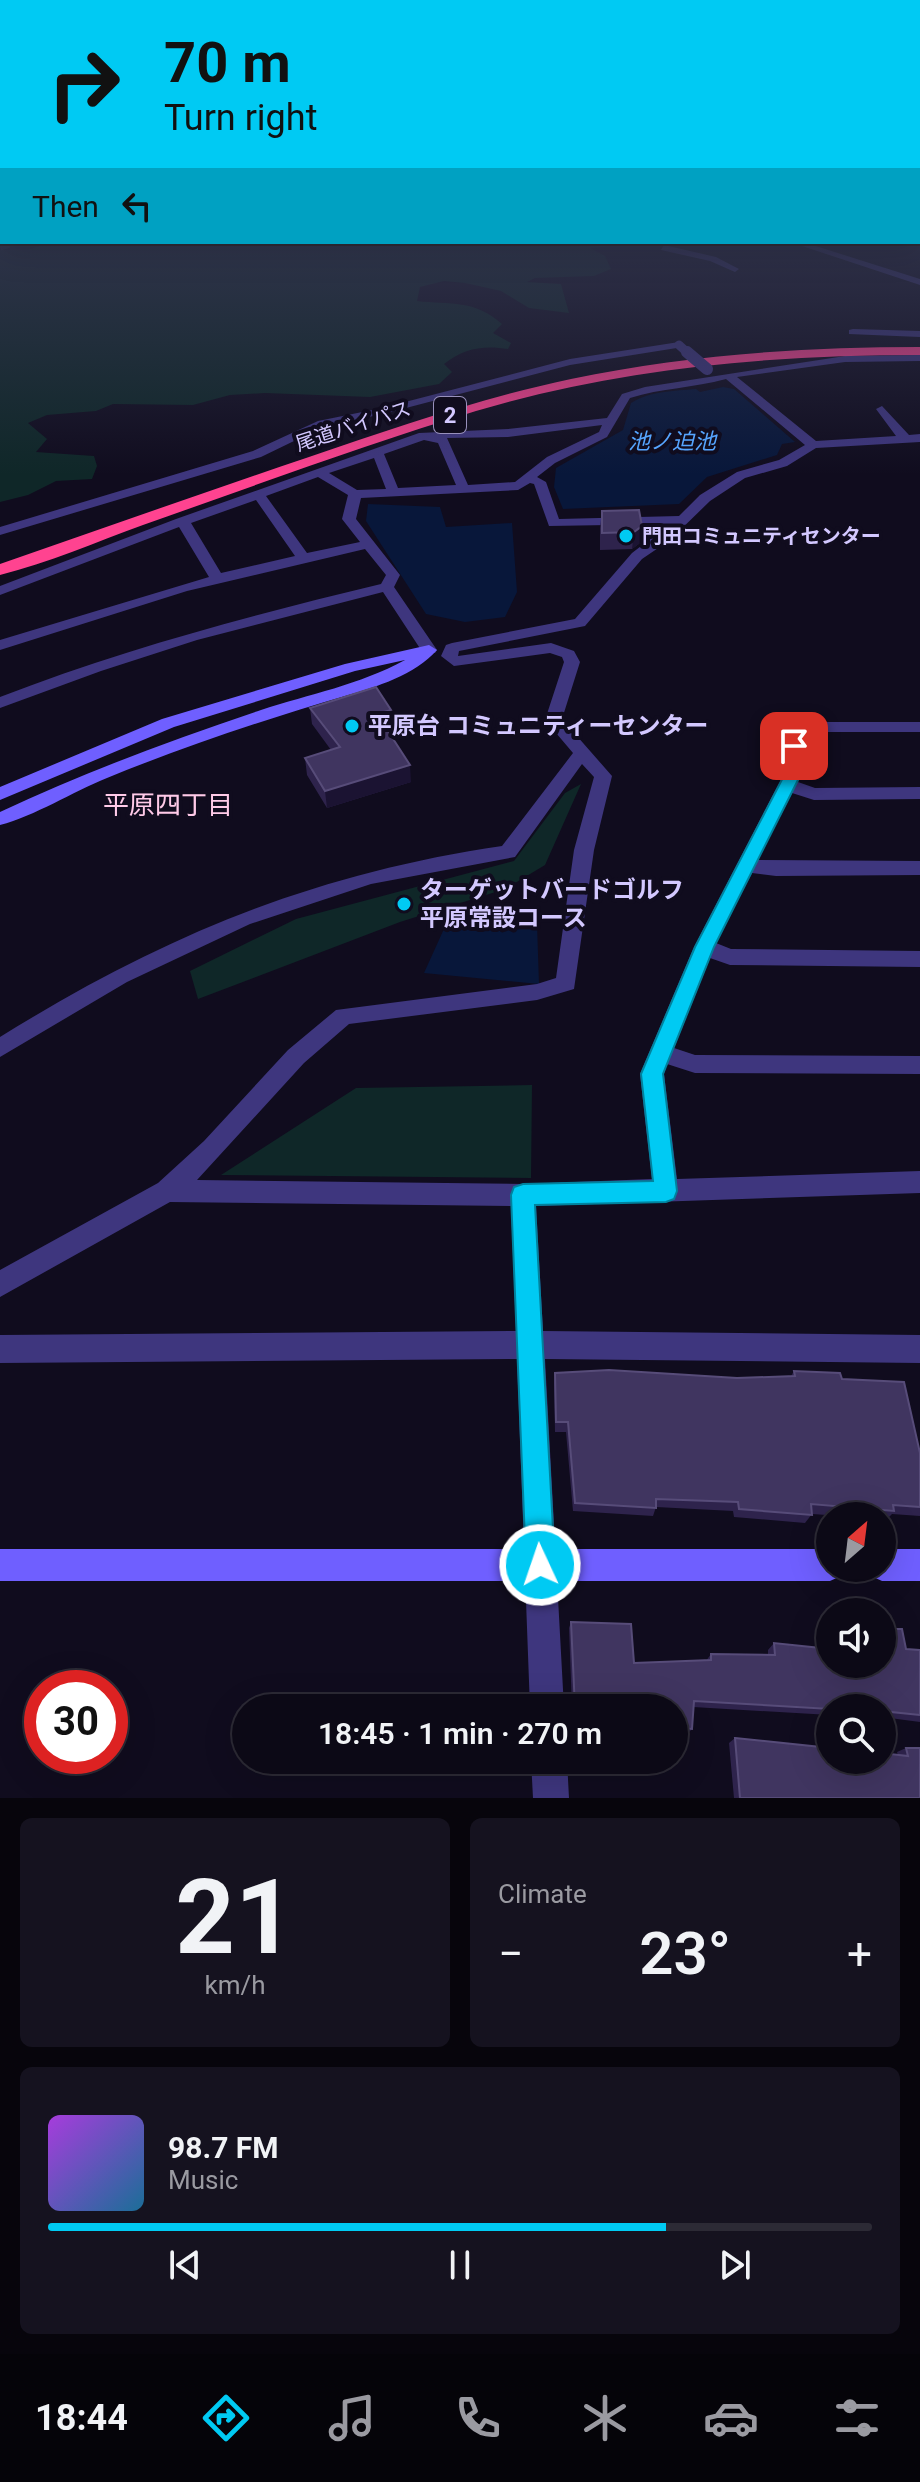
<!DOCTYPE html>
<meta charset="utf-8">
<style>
:root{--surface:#0c0916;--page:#15121f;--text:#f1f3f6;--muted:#9a9aa1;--line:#2c2a35;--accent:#00caf3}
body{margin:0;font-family:Roboto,"Noto Sans JP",sans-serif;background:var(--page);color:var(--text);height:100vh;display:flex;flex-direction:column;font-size:30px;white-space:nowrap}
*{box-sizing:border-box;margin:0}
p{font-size:26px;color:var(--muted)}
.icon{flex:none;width:44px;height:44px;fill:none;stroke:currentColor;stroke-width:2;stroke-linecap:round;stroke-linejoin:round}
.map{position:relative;height:1798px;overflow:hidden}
.side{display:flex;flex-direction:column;gap:20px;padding:20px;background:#07050c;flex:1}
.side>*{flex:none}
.hud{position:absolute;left:0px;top:0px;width:920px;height:244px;box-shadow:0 8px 32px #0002,0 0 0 2px var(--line);background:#00caf3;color:#111;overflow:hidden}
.needle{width:52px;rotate:28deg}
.tools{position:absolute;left:816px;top:1502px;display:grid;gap:16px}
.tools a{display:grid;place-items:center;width:80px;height:80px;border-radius:50%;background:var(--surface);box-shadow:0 8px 32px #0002,0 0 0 2px var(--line);font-size:40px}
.speed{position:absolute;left:24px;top:1670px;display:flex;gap:16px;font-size:40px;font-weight:700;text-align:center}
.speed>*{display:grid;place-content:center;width:104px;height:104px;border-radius:50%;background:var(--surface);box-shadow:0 8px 32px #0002,0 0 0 2px var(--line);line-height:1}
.speed .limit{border:12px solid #d22;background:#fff;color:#111}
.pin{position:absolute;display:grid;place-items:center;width:68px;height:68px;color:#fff;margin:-34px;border-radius:16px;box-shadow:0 4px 12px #0006}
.me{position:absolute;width:88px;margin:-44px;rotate:357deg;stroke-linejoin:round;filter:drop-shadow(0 0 6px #0008)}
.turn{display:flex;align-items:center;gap:28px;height:168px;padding:0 32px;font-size:36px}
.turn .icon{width:104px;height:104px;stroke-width:2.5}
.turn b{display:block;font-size:56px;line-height:68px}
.then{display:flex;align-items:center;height:76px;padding:0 32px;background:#0003;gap:16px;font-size:30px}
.big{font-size:60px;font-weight:600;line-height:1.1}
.side .widget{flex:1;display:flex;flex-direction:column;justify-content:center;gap:12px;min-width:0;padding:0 28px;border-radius:12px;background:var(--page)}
.side .dial{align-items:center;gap:0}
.dial b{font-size:104px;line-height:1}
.song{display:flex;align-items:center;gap:24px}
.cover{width:96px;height:96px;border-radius:12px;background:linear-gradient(135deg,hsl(280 70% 55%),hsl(200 70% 35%))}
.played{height:8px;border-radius:4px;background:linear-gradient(90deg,var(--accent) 75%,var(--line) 75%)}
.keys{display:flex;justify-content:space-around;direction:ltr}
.heat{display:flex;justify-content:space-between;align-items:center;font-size:44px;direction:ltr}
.side .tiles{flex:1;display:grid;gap:20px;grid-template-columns:1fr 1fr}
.widget:last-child{grid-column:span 2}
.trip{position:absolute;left:232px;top:1694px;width:456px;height:80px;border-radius:40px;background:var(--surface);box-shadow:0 8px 32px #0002,0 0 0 2px var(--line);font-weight:600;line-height:80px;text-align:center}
.tabs{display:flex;height:128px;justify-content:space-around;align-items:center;background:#050409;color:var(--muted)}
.tabs .icon{width:56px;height:56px}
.tabs .selected{color:var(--accent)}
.tabs b{font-size:36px;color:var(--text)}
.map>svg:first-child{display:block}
.green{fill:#0f2728}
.water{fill:#08173a}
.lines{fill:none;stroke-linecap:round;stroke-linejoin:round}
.secondary-tunnel{stroke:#2d2840;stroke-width:9;stroke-dasharray:9 5;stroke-linecap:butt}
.street{fill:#3e367e;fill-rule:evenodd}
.secondary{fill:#6f5fff;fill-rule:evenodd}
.highway{fill:#ff4390;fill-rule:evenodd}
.street-bridge-far1{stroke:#3e367e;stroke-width:9}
.street-bridge{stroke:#3e367e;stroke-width:12}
.wall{fill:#2e234c}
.shaded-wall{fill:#1b1332}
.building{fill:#403560;stroke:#574c79;stroke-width:2}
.route{fill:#00caf3;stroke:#00839e;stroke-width:2}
.poi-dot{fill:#00caf3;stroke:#100c1e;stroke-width:3}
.labels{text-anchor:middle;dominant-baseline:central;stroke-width:8;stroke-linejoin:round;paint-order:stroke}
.far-street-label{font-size:20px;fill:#d3c8ff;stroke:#100c1e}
.far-poi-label{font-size:20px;font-weight:bold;fill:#d3c8ff;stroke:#100c1e;text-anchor:start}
.shield{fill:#100c1e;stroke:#9890bc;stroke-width:2}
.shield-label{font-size:22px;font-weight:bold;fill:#d3c8ff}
.far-water-label{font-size:22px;font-style:italic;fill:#56a5ff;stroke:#100c1e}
.poi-label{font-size:24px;font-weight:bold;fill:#d3c8ff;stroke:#100c1e;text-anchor:start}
.neighbourhood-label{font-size:26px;fill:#ffcae8;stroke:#100c1e}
</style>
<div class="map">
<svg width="920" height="1798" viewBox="0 0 920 1798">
<rect width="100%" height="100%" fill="#100c1e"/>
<path class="green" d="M53 242H614L613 246 590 248 605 256 611 269 594 276 535 278 527 282 561 284 569 313 529 308 501 291 465 283 444 281 420 287 417 301C451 305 474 299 502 324L493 333 511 343 508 349C484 345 464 348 444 364L452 372 439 384 370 397 265 393 230 395 193 405 113 404 96 411 47 415 28 423 47 439 36 452 94 456 97 466 92 479 56 481 28 495 0 502V250H27Z
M581 784 545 865 505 889 400 922 198 999 190 971 296 919 514 861 565 793Z
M532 1085 531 1178 221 1175 356 1088Z"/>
<path class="water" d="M723 387 734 389 795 442 782 444 777 455 707 477 679 504 563 509 554 487 556 468 623 430 631 403C650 391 674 391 696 389L700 392Z
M368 504 440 507 446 527 512 523 517 592 505 617 465 622 426 614 366 521Z
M448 920 537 924 539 984 424 973Z"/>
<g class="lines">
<path class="secondary-tunnel" d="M0 246 14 242"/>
<path class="street" d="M790 242H803L920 279V285Z
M664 245 716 257 739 269 735 272 710 261 661 250Z
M853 329 920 331V337L849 334V330Z
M679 342 683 343V347L570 365 383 414 325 426 261 457 0 535V527L253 451 318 421 382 408 570 359Z
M920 355V361L845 362 737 377 816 441 896 436 876 409 882 406 909 435 920 434V442L816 448 787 466 745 478 710 501 670 540 642 559 585 626 459 651 458 656 551 643 574 651 580 662 562 719 612 776 594 850 574 989 537 1000 349 1024 304 1063 197 1180 523 1184 652 1179 640 1074 694 947 788 766 782 727 790 722H920V732H799L806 766 798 782 815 788 920 787V799L814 800 792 793 758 860 920 861V875L776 876 752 873 716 943 731 949 920 951V967L730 965 710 958 674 1048 695 1055 920 1056V1074L695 1073 667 1064 664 1074 677 1179 920 1171V1193L536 1206 543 1331 920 1335V1363L545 1359 564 1708H530L517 1359 0 1363V1335L516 1331 511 1206 170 1202 0 1297V1270L158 1183 204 1141 288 1050 336 1010 537 984 556 978 574 850 594 777 582 764 515 857 371 884 250 924 127 982 0 1057V1037C163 936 312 874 502 846L573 753 545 720 564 662 562 657 550 653 454 666 441 656 446 645 452 643 575 619 632 553 670 524 549 526 534 484 530 483 518 490 361 498 356 519 400 575 394 587 437 650 435 653H423L383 592 197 640 101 671 0 708V697C124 649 252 615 381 584L386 575 365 549 187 591 0 650V640L209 577 179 527 0 595V586L176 519 419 433 508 429 607 418 622 394 645 387 845 356ZM726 379 805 445 779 460 737 472 700 495 679 516 559 519 546 482 537 477 555 463 607 437 630 398C661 388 694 388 726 379ZM602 425 599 432 547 457 515 482 468 485 447 438 508 437ZM424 440 438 443 456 485 398 488 384 454ZM374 458 386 489 357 490 329 473ZM318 477 348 495 342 519 360 542 307 553 266 496ZM256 500 295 556 221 573 191 523Z
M531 1760H567L569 1798H533Z"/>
<path class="secondary" d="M429 645 437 650C415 675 376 687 345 696 264 720 185 746 107 778 72 792 35 816 0 825V812C85 772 172 740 261 710 310 694 359 685 405 660L355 671 174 727 0 800V787L162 719 345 664Z
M0 1549H830V1568H845L841 1576 830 1581H0Z
M882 1549H920V1581H882L871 1576 867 1568H882Z"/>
<path class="highway" d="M920 347V355C770 355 621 368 476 411 364 445 254 486 143 525 96 542 48 563 0 575V564C103 528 206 492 309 457 395 428 481 398 571 379 686 355 802 347 920 347Z"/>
<path class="street-bridge-far1" d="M679 345 689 354"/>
<path class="street-bridge" d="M687 352 707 369"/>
</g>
<path class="wall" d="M602 511 642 526 640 543 632 549 600 550V528Z
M310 708 392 727 386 729 411 782 327 808 307 775 305 758 331 750 312 724Z
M794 1371 842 1379 920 1453V1516L892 1514 886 1520 882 1519V1516H842L812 1514 805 1523 734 1517 733 1511 656 1507 653 1516 573 1511 566 1432H555L554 1383 555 1373 737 1378 791 1376Z
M571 1622 634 1663 706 1661 711 1654 768 1655V1650L774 1643 830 1664 906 1649 920 1650V1722L882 1717V1708H830V1715L693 1707 692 1729 687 1734 674 1733V1708H572L569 1628Z
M735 1738 898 1755 897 1752 906 1748 920 1798H734L729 1743Z"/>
<path class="shaded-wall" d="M642 526 640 543 632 549 634 532Z
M391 710 392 727 378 731 377 714Z
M410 765 411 782 327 808 325 791Z"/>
<path class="building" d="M639 510 642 526 634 532 602 533V511Z
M376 687 391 710 377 714 410 765 325 791 305 758 340 747 310 708Z
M609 1370 737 1378 795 1376 794 1371 840 1373 842 1379 904 1382 920 1453V1507L893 1505 894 1511 811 1504 812 1515 739 1509 738 1502 656 1499V1508L575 1503 568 1422H556L555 1373Z
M571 1622 631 1624 634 1663 711 1660V1654L775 1655 774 1643 830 1649V1664H882V1629H902L906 1649 920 1650V1715L882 1711V1708H862L838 1705 839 1708H830V1709L694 1701 692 1729 674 1727V1708H575Z
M735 1738 830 1748V1760H882V1753L908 1756 906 1748H920V1798H740Z"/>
<linearGradient id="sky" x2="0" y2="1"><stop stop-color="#090710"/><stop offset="0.47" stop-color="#31344c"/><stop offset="1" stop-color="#31344c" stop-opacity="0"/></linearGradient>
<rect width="920" height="475" fill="url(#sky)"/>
<path class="route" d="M794 741 801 746 805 766 714 947 663 1074 677 1191 674 1199 666 1202 535 1205 555 1565 550 1576 540 1580 530 1576 526 1565 511 1195 514 1187 523 1184 653 1181 641 1074 695 947 789 766 786 746Z"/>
<g class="poi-dot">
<circle cx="626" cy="536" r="8"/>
<circle cx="352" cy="726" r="8"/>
<circle cx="404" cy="904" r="8"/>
</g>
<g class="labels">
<g class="far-street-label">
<text transform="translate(353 426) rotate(-18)">尾道バイパス</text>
</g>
<g class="far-poi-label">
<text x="642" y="536">門田コミュニティセンター</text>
</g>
<rect class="shield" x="434" y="397" width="32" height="36" rx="6"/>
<g class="shield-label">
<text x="450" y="415">2</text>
</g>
<g class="far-water-label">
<text x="672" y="441">池ノ迫池</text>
</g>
<g class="poi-label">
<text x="368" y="726">平原台 コミュニティーセンター</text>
<text x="420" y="890">ターゲットバードゴルフ<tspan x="420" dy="28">平原常設コース</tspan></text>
</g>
<g class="neighbourhood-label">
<text x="168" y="805">平原四丁目</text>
</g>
</g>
</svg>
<div class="tools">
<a><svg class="needle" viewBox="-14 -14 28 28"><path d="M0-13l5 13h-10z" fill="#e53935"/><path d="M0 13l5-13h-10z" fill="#9a9aa1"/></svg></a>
<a><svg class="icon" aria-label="sound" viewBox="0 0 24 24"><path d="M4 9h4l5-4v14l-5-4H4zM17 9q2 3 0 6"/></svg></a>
<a><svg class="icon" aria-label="search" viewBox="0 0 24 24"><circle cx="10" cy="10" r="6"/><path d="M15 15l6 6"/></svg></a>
</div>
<div class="speed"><div class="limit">30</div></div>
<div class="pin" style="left:794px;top:746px;background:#d93025"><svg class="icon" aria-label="arrive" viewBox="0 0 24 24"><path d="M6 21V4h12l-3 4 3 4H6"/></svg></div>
<svg class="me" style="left:540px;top:1565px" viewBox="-20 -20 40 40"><circle r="17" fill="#00caf3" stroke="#fff" stroke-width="3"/><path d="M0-11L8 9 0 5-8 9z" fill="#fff"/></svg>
<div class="trip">18:45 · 1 min · 270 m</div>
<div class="hud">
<div class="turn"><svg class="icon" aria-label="right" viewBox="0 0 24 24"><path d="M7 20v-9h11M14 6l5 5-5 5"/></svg><div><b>70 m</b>Turn right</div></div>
<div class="then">Then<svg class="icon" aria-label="left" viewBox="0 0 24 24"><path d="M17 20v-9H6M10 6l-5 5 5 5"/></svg></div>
</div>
</div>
<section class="side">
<div class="tiles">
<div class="widget dial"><b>21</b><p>km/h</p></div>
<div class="widget"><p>Climate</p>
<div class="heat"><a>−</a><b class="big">23°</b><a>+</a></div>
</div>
<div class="widget">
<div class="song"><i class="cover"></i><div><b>98.7 FM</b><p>Music</p></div></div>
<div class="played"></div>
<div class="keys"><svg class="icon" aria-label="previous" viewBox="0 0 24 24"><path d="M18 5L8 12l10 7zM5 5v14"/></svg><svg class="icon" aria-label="pause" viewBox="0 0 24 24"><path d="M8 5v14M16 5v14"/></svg><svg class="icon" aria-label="next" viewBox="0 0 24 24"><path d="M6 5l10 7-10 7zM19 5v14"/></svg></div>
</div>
</div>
</section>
<nav class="tabs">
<b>18:44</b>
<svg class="icon selected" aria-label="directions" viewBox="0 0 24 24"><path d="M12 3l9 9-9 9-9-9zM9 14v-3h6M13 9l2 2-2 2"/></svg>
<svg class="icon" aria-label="music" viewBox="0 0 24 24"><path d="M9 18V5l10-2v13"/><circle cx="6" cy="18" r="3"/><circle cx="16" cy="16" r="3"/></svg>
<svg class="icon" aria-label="phone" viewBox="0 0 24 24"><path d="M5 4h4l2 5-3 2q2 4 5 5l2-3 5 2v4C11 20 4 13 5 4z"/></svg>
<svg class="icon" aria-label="climate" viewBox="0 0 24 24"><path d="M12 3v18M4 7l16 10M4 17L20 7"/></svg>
<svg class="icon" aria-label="car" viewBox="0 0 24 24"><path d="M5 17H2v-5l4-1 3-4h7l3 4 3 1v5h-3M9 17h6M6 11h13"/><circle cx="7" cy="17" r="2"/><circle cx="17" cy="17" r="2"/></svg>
<svg class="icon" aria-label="filters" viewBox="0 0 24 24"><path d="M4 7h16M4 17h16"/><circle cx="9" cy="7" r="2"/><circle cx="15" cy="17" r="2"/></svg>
</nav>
